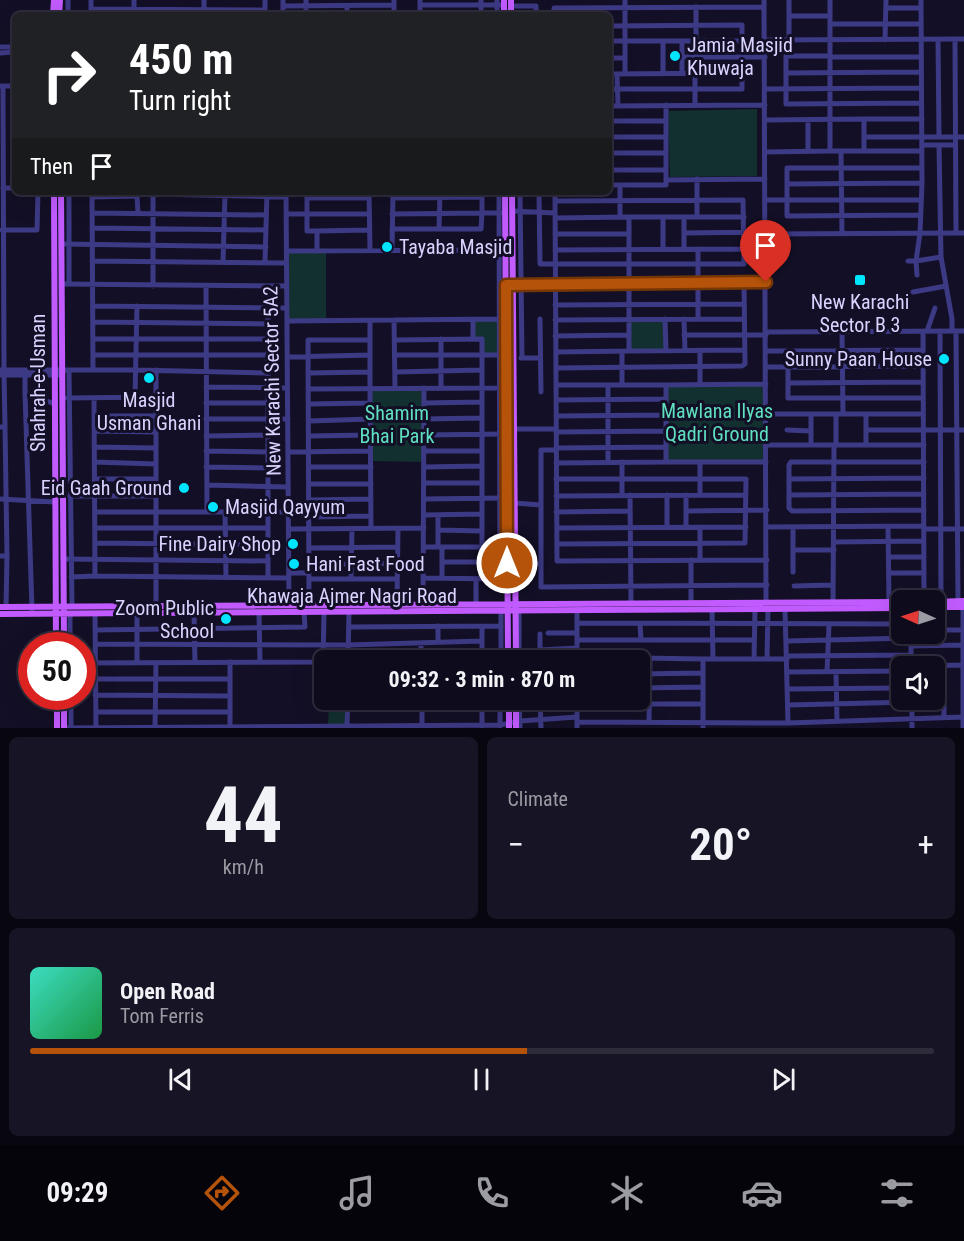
<!DOCTYPE html>
<meta charset="utf-8">
<style>
:root{--surface:#0e0b1c;--page:#171425;--text:#f1f3f6;--muted:#9b9ba3;--line:#2e2b3b;--accent:#b45309}
body{margin:0;font-family:"Roboto Condensed",sans-serif;background:var(--page);color:var(--text);height:100vh;display:flex;flex-direction:column;font-size:22px;white-space:nowrap}
*{box-sizing:border-box;margin:0}
p{font-size:20px;color:var(--muted)}
.icon{flex:none;width:33px;height:33px;fill:none;stroke:currentColor;stroke-width:2;stroke-linecap:round;stroke-linejoin:round}
.map{position:relative;height:728px;overflow:hidden}
.side{display:flex;flex-direction:column;gap:9px;padding:9px;background:#08060f;flex:1}
.side>*{flex:none}
.hud{position:absolute;left:12px;top:12px;width:600px;height:183px;border-radius:9px;box-shadow:0 6px 24px #0002,0 0 0 2px var(--line);background:#202124;color:#fff;overflow:hidden}
.needle{width:39px;rotate:273deg}
.fabs{position:absolute;left:891px;top:590px;display:grid;gap:12px}
.fabs a{display:grid;place-items:center;width:54px;height:54px;border-radius:9px;background:var(--surface);box-shadow:0 6px 24px #0002,0 0 0 2px var(--line);font-size:30px}
.speed{position:absolute;left:18px;top:632px;display:flex;gap:12px;font-size:30px;font-weight:700;text-align:center}
.speed>*{display:grid;place-content:center;width:78px;height:78px;border-radius:50%;background:var(--surface);box-shadow:0 6px 24px #0002,0 0 0 2px var(--line);line-height:1}
.speed .limit{border:9px solid #d22;background:#fff;color:#111}
.pin{position:absolute;display:grid;place-items:center;width:51px;height:51px;color:#fff;margin:-62px -26px;border-radius:50% 50% 50% 0;rotate:-45deg;box-shadow:0 0 6px #0007}
.pin .icon{rotate:45deg}
.me{position:absolute;width:66px;margin:-33px;rotate:0deg;stroke-linejoin:round;filter:drop-shadow(0 0 4px #0008)}
.turn{display:flex;align-items:center;gap:21px;height:126px;padding:0 18px;font-size:27px}
.turn .icon{width:78px;height:78px;stroke-width:2.5}
.turn b{display:block;font-size:42px;line-height:51px}
.then{display:flex;align-items:center;height:57px;padding:0 18px;background:#0003;gap:12px;font-size:22px}
.big{font-size:45px;font-weight:700;line-height:1.1}
.side .widget{flex:1;display:flex;flex-direction:column;justify-content:center;gap:9px;min-width:0;padding:0 21px;border-radius:9px;background:var(--page)}
.side .dial{align-items:center;gap:0}
.dial b{font-size:78px;line-height:1}
.song{display:flex;align-items:center;gap:18px}
.cover{width:72px;height:72px;border-radius:9px;background:linear-gradient(135deg,hsl(170 70% 55%),hsl(140 70% 35%))}
.played{height:6px;border-radius:3px;background:linear-gradient(90deg,var(--accent) 55%,var(--line) 55%)}
.keys{display:flex;justify-content:space-around;direction:ltr}
.heat{display:flex;justify-content:space-between;align-items:center;font-size:33px;direction:ltr}
.side .tiles{flex:1;display:grid;gap:9px;grid-template-columns:1fr 1fr}
.widget:last-child{grid-column:span 2}
.trip{position:absolute;left:314px;top:650px;width:336px;height:60px;border-radius:9px;background:var(--surface);box-shadow:0 6px 24px #0002,0 0 0 2px var(--line);font-weight:700;line-height:60px;text-align:center}
.menu{display:flex;height:96px;justify-content:space-around;align-items:center;background:#06040b;color:var(--muted)}
.menu .icon{width:42px;height:42px}
.menu .selected{color:var(--accent)}
.menu b{font-size:27px;color:var(--text)}
.map>svg:first-child{display:block}
.green{fill:#12302f}
.lines{fill:none;stroke-linecap:round;stroke-linejoin:round}
.minor{stroke:#3d3a85;stroke-width:5}
.major{stroke:#c25bff;stroke-width:6}
.route-casing{stroke:#753606;stroke-width:15}
.route{stroke:#b45309;stroke-width:10}
.poi-dot{fill:#00e5ff;stroke:#130f26;stroke-width:2}
.labels{text-anchor:middle;dominant-baseline:central;stroke-width:6;stroke-linejoin:round;paint-order:stroke}
.poi-label{font-size:20px;fill:#d9d4ff;stroke:#130f26;text-anchor:start}
.street-label{font-size:20px;fill:#d9d4ff;stroke:#130f26}
.park-label{font-size:20px;fill:#5fe0c0;stroke:#130f26}
</style>
<div class="map">
<svg width="964" height="728" viewBox="0 0 964 728">
<rect width="100%" height="100%" fill="#130f26"/>
<path class="green" d="M757 109V176L670 177 668 111Z
M287 251H326V321H287Z
M665 319 666 351H629V320Z
M474 321H499V354H483V338H474Z
M667 385H766V461H667Z
M371 388H424L423 462 371 461Z
M329 699H348L347 725H328Z"/>
<g class="lines">
<path class="minor" d="M68 0V15
M204 0V15
M283 0V15
M306 0V15
M394 0V15
M420 0V15
M481 0V15
M497 0V15
M625 0V73
M764 0 766 603
M789 0V40
M830 0V151H922
M921 0 922 183 920 233 916 261 941 257
M420 5H504
M283 6 394 5
M511 6H536V15
M696 7V41
M886 8H921
M91 9 265 10
M91 15V0
M134 15V0
M265 15V0
M347 15V6
M554 15V8L764 7
M789 16H830
M830 24H921
M609 26 742 25V41
M765 40 964 39
M885 40 886 0
M938 40 939 137
M955 40 956 233
M609 41H742V57H682
M663 41V73
M682 41V73
M0 47H15
M0 53 15 52
M830 56H786V104L921 103
M830 57H921
M609 58H625
M786 73 921 72
M609 74 742 73
M617 74 618 106
M0 86H3L4 370
M3 86H15
M609 89H742V57H765
M765 89 921 88
M695 105V73
M609 106 765 105
M765 120 864 119
M609 121H666
M609 137H666
M864 137H964
M922 145H955
M939 145 941 257 952 319V331
M808 151V120
M841 151 842 234
M864 151V119H922
M765 152 830 151
M609 153H666
M609 170H666
M697 179V217
M666 180 765 179
M787 184 922 183
M609 185H666V105
M620 185V217
M3 188H15
M69 192V284
M92 192 93 370
M153 192V286
M286 192 289 605
M307 192V231H317V250
M369 192 370 250
M520 192 522 358
M539 192 540 264H744L743 200 555 201
M555 192 557 561 767 560
M153 194 286 197
M92 197 137 196 138 213
M307 198H369
M393 198 482 197
M765 200H921
M512 211 555 213
M92 213 266 215
M286 214H369
M392 214 482 213V192
M921 215 787 216V168H922
M663 217V249
M684 217V249
M744 217H629V351L744 350
M555 218 629 217
M92 228 266 230
M392 229H481L482 213H501
M439 229 440 192
M2 230H37L38 192
M317 231 369 230
M684 233 765 232
M555 234H628
M765 234 964 233
M62 244 266 247
M698 249V319
M392 250 393 192
M555 250 744 249
M287 251 501 250
M92 261 286 263
M908 261H916L917 275
M223 262 225 195
M265 262 267 192
M62 284 286 286
M509 284 766 282
M206 286 207 511
M268 286V578
M913 292 946 286
M555 305 744 304
M93 306 287 308
M540 319 541 392
M665 319 666 351
M684 319 685 351
M394 320 395 388
M555 320 744 319
M287 321 501 319
M93 322 268 324
M842 331 843 414
M923 331 924 600
M927 331 935 308
M940 331 941 601
M956 331 958 601
M766 332 964 331
M684 335H766
M555 336 629 335
M93 339H268
M441 339V388
M473 339V320
M394 340 482 339V578
M622 351V385
M700 351V384
M766 351 923 350
M788 351V398H923
M556 352 629 351
M93 355H268
M395 355H501
M287 357 370 355
M521 358H540
M766 367 923 366
M556 368 742 366 745 364 744 282
M0 370H136L268 373
M69 370 72 607
M395 372 482 370
M309 373 370 372
M0 375H58
M25 375V393L55 404
M788 383 923 382
M766 384 666 385V462H766
M556 385H666
M608 385V463
M206 387 287 388
M309 389 502 388
M370 389 371 528
M370 389V340
M25 393 32 610
M135 397 137 306
M67 398 156 397
M94 398 95 576 289 578
M556 400 666 399
M206 403H268
M424 403 482 402
M309 404 370 403
M766 414H923
M811 414V445
M836 414V445
M866 414V445
M94 416H156
M556 416 666 415
M206 419H288
M424 419 482 418
M309 421 370 419
M0 427H5L4 375
M514 429H556
M787 430 811 431
M866 430H964
M94 431 156 432
M556 432 666 431
M424 435 504 434
M206 436 269 435
M309 436 370 435
M766 445H924
M94 447 156 448
M556 448 666 447
M556 450H541V587L767 585
M206 451 269 452
M424 451H482
M288 452 370 451
M94 462 156 464
M622 462V495
M700 462V495
M924 462H791L789 465V508L792 511 924 510
M556 463 666 462
M206 467 269 468
M309 467H371
M424 467 482 466
M95 479H156
M556 479H746L745 543 557 544
M790 479 924 478
M424 483H482
M309 484H371
M207 485 288 487
M630 495 631 603
M667 495V527
M686 495V527
M790 495 924 494
M70 496H156
M556 496 746 495
M0 499 55 502
M424 499 504 498
M309 500 371 499
M514 503 541 505
M225 511 226 577
M686 511 767 510
M95 512H288
M556 512 630 511
M424 515 482 514
M438 515V547
M309 517 371 516
M888 526 889 602
M767 527 924 526
M793 527V572
M95 528H268
M557 528 746 527
M289 529 424 528
M924 529H964
M438 530 482 531
M834 542 924 541
M95 543 268 545
M424 547H482
M442 547V578
M309 548 398 547
M793 550H834
M0 556H7L5 427
M889 557H924
M63 559 268 561
M691 560V603
M700 560V527
M442 562H503
M515 564H541
M309 565 398 563
M289 573H309
M889 573H924
M71 577 95 576
M424 578 500 579 499 192
M309 579H397
M351 579 352 529
M476 579V604
M794 586 833 585
M397 604 398 528
M423 604 424 388
M833 604 834 445
M156 605V370
M309 605 308 340H370V321
M6 607 7 556
M963 607V728
M577 609V658
M712 609 713 659
M785 609 788 723
M259 612 260 662
M137 614V663
M194 614 195 663
M70 615V645
M95 615 96 728
M577 623 902 624
M640 624 641 640
M482 626V660
M349 627 501 626
M95 630 305 627 304 612
M934 630H964
M548 633H577
M911 633V666
M540 634V660
M577 640H754
M787 641 911 638
M438 642V626
M421 643V660
M95 644 348 645 482 641
M911 646 963 645
M540 650 577 648
M787 656 911 655
M519 657V611
M577 657 703 659
M754 659 755 609
M767 659 768 609
M348 660 349 612
M393 660 508 659
M501 660V611
M230 662V728
M323 662 324 613
M82 663 324 662
M944 665V717
M912 666 964 665
M787 672 902 671
M827 672 829 625
M836 672 837 721
M639 674 703 673
M95 679H230
M639 688 703 687
M788 689 902 688
M95 695 230 696
M71 696V728
M422 699V725
M482 699V726
M519 699 520 728
M540 699 541 728
M577 699V728
M912 700V728
M577 704H703
M788 705 912 702
M348 707 482 708
M96 712H230
M649 721 650 658
M577 722 788 723 964 717
M347 725 348 699
M500 726V699
M64 728 500 725 520 721 577 717
M155 728 156 663
M703 728V659H787"/>
<path class="major" d="M504 0V15
M511 0V15
M53 15 54 0
M59 15 60 0
M54 192 56 645
M61 192 64 645
M505 192 508 660
M512 192 516 660
M934 602 964 601
M0 607 902 602
M934 607H964
M0 614 902 608
M57 696V728
M64 696V728
M509 699V728
M516 699V728"/>
</g>
<g class="lines">
<g class="route-casing">
<path id="route" d="M507 563 506 285 766 282"/>
</g>
<use href="#route" class="route"/>
</g>
<g class="poi-dot">
<circle cx="675" cy="56" r="6"/>
<circle cx="387" cy="247" r="6"/>
<rect x="854" y="274" width="12" height="12" rx="3"/>
<circle cx="944" cy="359" r="6"/>
<circle cx="149" cy="378" r="6"/>
<circle cx="184" cy="488" r="6"/>
<circle cx="213" cy="507" r="6"/>
<circle cx="293" cy="544" r="6"/>
<circle cx="294" cy="564" r="6"/>
<circle cx="226" cy="619" r="6"/>
</g>
<g class="labels">
<g class="poi-label">
<text x="687" y="45">Jamia Masjid<tspan x="687" dy="23">Khuwaja</tspan></text>
<text x="399" y="247">Tayaba Masjid</text>
<text x="860" y="302" text-anchor="middle">New Karachi<tspan x="860" dy="23">Sector B 3</tspan></text>
<text x="932" y="359" text-anchor="end">Sunny Paan House</text>
<text x="149" y="400" text-anchor="middle">Masjid<tspan x="149" dy="23">Usman Ghani</tspan></text>
<text x="172" y="488" text-anchor="end">Eid Gaah Ground</text>
<text x="225" y="507">Masjid Qayyum</text>
<text x="281" y="544" text-anchor="end">Fine Dairy Shop</text>
<text x="306" y="564">Hani Fast Food</text>
<text x="214" y="608" text-anchor="end">Zoom Public<tspan x="214" dy="23">School</tspan></text>
</g>
<g class="street-label">
<text transform="translate(272 381) rotate(-91)">New Karachi Sector 5A2</text>
<text transform="translate(38 383) rotate(-90)">Shahrah-e-Usman</text>
<text x="352" y="596">Khawaja Ajmer Nagri Road</text>
</g>
<g class="park-label">
<text x="717" y="411">Mawlana Ilyas<tspan x="717" dy="23">Qadri Ground</tspan></text>
<text x="397" y="413">Shamim<tspan x="397" dy="23">Bhai Park</tspan></text>
</g>
</g>
</svg>
<div class="fabs">
<a><svg class="needle" viewBox="-14 -14 28 28"><path d="M0-13l5 13h-10z" fill="#e53935"/><path d="M0 13l5-13h-10z" fill="#9b9ba3"/></svg></a>
<a><svg class="icon" aria-label="sound" viewBox="0 0 24 24"><path d="M4 9h4l5-4v14l-5-4H4zM17 9q2 3 0 6"/></svg></a>
</div>
<div class="speed"><div class="limit">50</div></div>
<div class="pin" style="left:766px;top:282px;background:#d93025"><svg class="icon" aria-label="arrive" viewBox="0 0 24 24"><path d="M6 21V4h12l-3 4 3 4H6"/></svg></div>
<svg class="me" style="left:507px;top:563px" viewBox="-20 -20 40 40"><circle r="17" fill="#b45309" stroke="#fff" stroke-width="3"/><path d="M0-11L8 9 0 5-8 9z" fill="#fff"/></svg>
<div class="trip">09:32 · 3 min · 870 m</div>
<div class="hud">
<div class="turn"><svg class="icon" aria-label="right" viewBox="0 0 24 24"><path d="M7 20v-9h11M14 6l5 5-5 5"/></svg><div><b>450 m</b>Turn right</div></div>
<div class="then">Then<svg class="icon" aria-label="arrive" viewBox="0 0 24 24"><path d="M6 21V4h12l-3 4 3 4H6"/></svg></div>
</div>
</div>
<section class="side">
<div class="tiles">
<div class="widget dial"><b>44</b><p>km/h</p></div>
<div class="widget"><p>Climate</p>
<div class="heat"><a>−</a><b class="big">20°</b><a>+</a></div>
</div>
<div class="widget">
<div class="song"><i class="cover"></i><div><b>Open Road</b><p>Tom Ferris</p></div></div>
<div class="played"></div>
<div class="keys"><svg class="icon" aria-label="previous" viewBox="0 0 24 24"><path d="M18 5L8 12l10 7zM5 5v14"/></svg><svg class="icon" aria-label="pause" viewBox="0 0 24 24"><path d="M8 5v14M16 5v14"/></svg><svg class="icon" aria-label="next" viewBox="0 0 24 24"><path d="M6 5l10 7-10 7zM19 5v14"/></svg></div>
</div>
</div>
</section>
<nav class="menu">
<b>09:29</b>
<svg class="icon selected" aria-label="directions" viewBox="0 0 24 24"><path d="M12 3l9 9-9 9-9-9zM9 14v-3h6M13 9l2 2-2 2"/></svg>
<svg class="icon" aria-label="music" viewBox="0 0 24 24"><path d="M9 18V5l10-2v13"/><circle cx="6" cy="18" r="3"/><circle cx="16" cy="16" r="3"/></svg>
<svg class="icon" aria-label="phone" viewBox="0 0 24 24"><path d="M5 4h4l2 5-3 2q2 4 5 5l2-3 5 2v4C11 20 4 13 5 4z"/></svg>
<svg class="icon" aria-label="climate" viewBox="0 0 24 24"><path d="M12 3v18M4 7l16 10M4 17L20 7"/></svg>
<svg class="icon" aria-label="car" viewBox="0 0 24 24"><path d="M5 17H2v-5l4-1 3-4h7l3 4 3 1v5h-3M9 17h6M6 11h13"/><circle cx="7" cy="17" r="2"/><circle cx="17" cy="17" r="2"/></svg>
<svg class="icon" aria-label="filters" viewBox="0 0 24 24"><path d="M4 7h16M4 17h16"/><circle cx="9" cy="7" r="2"/><circle cx="15" cy="17" r="2"/></svg>
</nav>
